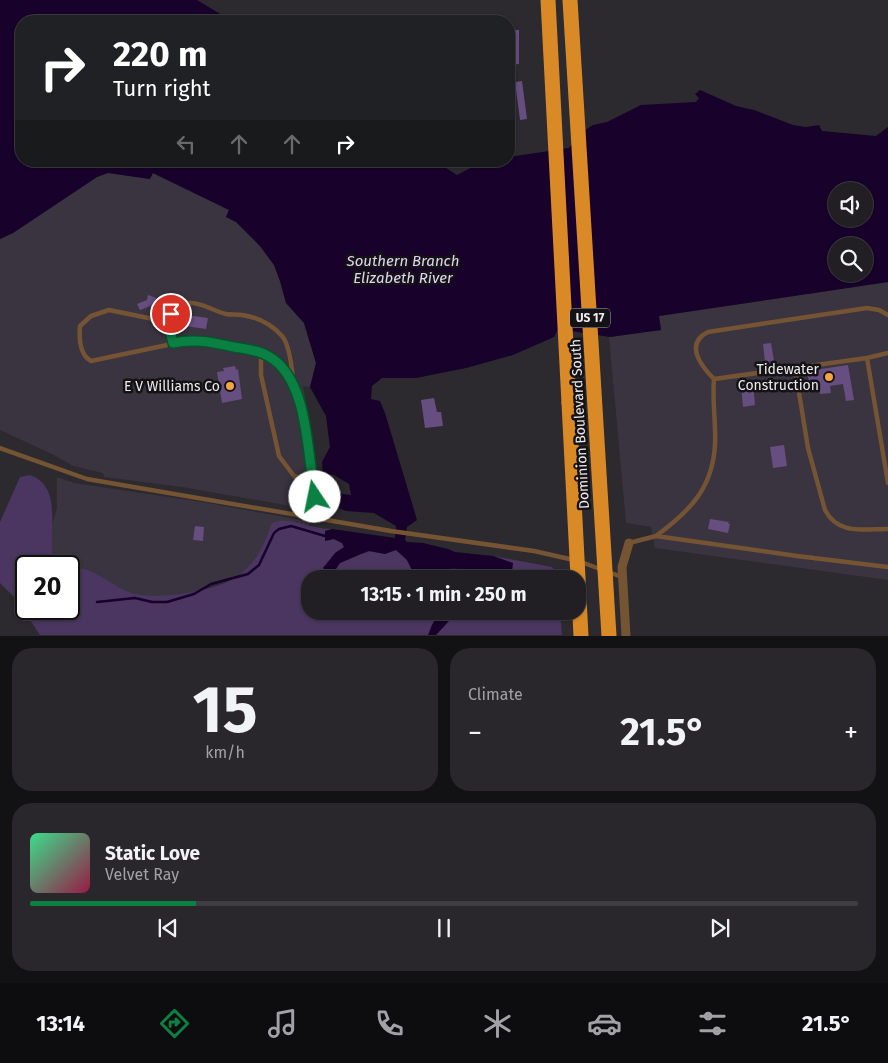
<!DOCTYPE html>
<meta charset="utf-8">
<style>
:root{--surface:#211f23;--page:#29272b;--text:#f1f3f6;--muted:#a2a2a6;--line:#3e3d41;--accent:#0b8043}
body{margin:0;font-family:"Fira Sans",sans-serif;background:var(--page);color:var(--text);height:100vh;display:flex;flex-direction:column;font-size:19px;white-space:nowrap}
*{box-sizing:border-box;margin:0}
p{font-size:16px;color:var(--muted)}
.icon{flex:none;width:28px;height:28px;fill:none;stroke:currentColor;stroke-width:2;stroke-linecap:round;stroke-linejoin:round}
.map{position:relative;height:636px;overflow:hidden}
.details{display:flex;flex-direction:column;gap:12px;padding:12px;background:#121113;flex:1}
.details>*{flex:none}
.guide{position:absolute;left:15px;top:15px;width:500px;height:152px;border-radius:20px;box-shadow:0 1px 4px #0004,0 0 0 1px var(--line);background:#202124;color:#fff;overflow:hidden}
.fabs{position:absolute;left:828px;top:182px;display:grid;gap:10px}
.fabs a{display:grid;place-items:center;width:45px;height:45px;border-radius:50%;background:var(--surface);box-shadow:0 1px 4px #0004,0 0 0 1px var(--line);font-size:25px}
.speed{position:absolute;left:15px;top:555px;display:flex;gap:10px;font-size:25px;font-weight:700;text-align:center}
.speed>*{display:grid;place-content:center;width:65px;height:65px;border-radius:50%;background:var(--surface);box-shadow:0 1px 4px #0004,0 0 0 1px var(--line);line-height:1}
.speed .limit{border:2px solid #111;border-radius:8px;background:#fff;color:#111}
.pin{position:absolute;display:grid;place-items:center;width:42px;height:42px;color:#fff;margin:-21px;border:2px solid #fff;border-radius:50%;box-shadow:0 1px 5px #0007}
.me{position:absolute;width:55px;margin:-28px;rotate:349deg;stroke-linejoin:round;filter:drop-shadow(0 0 4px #0008)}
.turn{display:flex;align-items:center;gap:18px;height:105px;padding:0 15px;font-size:22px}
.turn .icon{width:65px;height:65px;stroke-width:2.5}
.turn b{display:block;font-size:35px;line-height:42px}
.lanes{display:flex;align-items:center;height:48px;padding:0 15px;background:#0003;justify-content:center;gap:25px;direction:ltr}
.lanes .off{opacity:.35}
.big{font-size:38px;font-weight:700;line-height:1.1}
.details .tile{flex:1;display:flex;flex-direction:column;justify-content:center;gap:8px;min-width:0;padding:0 18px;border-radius:20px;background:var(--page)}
.details .dial{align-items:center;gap:0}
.dial b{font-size:65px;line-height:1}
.song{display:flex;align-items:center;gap:15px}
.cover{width:60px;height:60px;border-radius:8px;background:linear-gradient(135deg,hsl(150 70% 55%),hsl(340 70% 35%))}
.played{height:5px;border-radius:2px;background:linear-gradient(90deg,var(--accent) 20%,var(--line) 20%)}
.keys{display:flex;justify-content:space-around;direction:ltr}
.heat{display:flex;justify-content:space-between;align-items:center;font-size:28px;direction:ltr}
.details .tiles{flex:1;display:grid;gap:12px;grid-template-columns:1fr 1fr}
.tile:last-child{grid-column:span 2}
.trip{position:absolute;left:301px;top:570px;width:285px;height:50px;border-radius:20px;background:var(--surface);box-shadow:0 1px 4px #0004,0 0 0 1px var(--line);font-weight:700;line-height:50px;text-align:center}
.menu{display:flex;height:80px;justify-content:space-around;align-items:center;background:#0d0c0e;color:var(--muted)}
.menu .icon{width:35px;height:35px}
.menu .current{color:var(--accent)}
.menu b{font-size:22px;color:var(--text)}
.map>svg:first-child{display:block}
.built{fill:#39343f}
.green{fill:#4a3661}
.water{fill:#18012b;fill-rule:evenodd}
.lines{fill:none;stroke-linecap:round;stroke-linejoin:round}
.stream{stroke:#18012b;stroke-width:2.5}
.building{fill:#664e80}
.lane{stroke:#745433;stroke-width:4.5}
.street{stroke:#745433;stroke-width:9}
.highway{stroke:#d98a26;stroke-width:15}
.highway-bridge{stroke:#d98a26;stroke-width:15}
.route-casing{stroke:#07532c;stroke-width:12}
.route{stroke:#0b8043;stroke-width:9}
.poi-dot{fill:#f5a345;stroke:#141215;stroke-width:2}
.labels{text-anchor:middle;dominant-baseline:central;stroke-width:5;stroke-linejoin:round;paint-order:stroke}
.shield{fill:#141215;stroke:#abaaad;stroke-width:1}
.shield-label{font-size:12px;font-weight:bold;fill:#ecebee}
.poi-label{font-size:14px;fill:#ecebee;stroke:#141215;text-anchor:end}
.street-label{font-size:14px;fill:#ecebee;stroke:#141215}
.water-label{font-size:15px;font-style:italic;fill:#e1d4f3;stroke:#141215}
</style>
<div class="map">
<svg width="888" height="636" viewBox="0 0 888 636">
<rect width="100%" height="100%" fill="#2c292f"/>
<path class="built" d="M108 173 149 179 152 173 229 210 226 217 236 222 260 246 274 265 280 281 286 303 304 323 316 363 310 387 303 386 325 512 182 487 104 477 103 473 73 466 54 455 0 430V239L13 233 97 177Z
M888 282V580L655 548 651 527 626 523 609 337 661 330 659 316Z
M57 477 74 483 202 502 312 522 248 574 211 584 194 594 152 602 116 588 94 573 42 558 57 508Z"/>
<path class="green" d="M30 475C61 486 50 525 52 550 52 555 54 561 56 566H59H26V609H69V567C74 568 79 568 84 569 100 573 113 586 129 592 154 602 223 591 243 572 260 556 264 544 272 523 288 517 300 525 316 527 321 528 326 529 332 529L325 531 334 539 342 543 344 547 323 568 331 576 340 563 361 554 369 551 385 554 396 549 407 560 416 578 433 576 434 579H310V611H440L432 625 429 635H436L458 611H560L562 635H40L17 600 0 583V522L20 477Z
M493 556 552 567 558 574V579H448V569L458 568 498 572 513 563Z"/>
<path class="water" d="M0 0H197L232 21H21V161H435L457 175 484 161H509V157L569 148 582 132 593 125 607 122 641 105 696 102 699 98 695 94 700 90 736 106 754 110 793 125 806 127 819 125 822 131 876 136 888 127V282L659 316 661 330 610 337 558 329 554 337 513 355 466 368 416 378H382L372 386 371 399 380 401 385 413 417 520 407 527 405 540 407 542 423 543 448 549 455 552 493 556 513 563 512 572C504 570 500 572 493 572 478 571 463 568 448 569V579H434L433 576 416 578 407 560 396 550 385 554 369 551 361 554 340 563 331 576 323 568 335 553 344 547 342 543 334 539 325 541V531L332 529 395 538 396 526 374 513 346 511 334 506V493L351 495 349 484 334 475 323 473 322 462 330 447 326 416 310 387 316 363 304 323 286 303 280 281 274 265 260 246 236 222 226 217 229 210 153 173 150 179 108 173 97 177 13 233 0 239ZM836 191H864V219H836ZM836 246H864V274H836Z
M440 611H458L436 635H428L432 625Z"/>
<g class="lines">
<path class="stream" d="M97 602 135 598 152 602H167L194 594 211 584 248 574 259 565 274 533 279 529 291 526 325 536"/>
</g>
<path class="building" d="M509 30H519V64L509 65Z
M522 81 527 119 520 120 515 82Z
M148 295 156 298 153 305 140 310 137 304 147 300Z
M187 315 208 318 206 329 185 326Z
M771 343 774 361 765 362 763 344Z
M848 365 854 400 846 401 843 384 830 386 831 393 820 394 819 387 810 388 807 371Z
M235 366 236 370 238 369 242 399 222 403 217 372 224 371 223 368Z
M753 383 755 405 743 407 741 385Z
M434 398 437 412H441L443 426 425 428 421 400Z
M784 445 787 466 773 468 770 447Z
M710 519 729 522 728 524H730L728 533 708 529Z
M195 526 204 527 203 541 193 540Z"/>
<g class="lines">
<path class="lane" d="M168 322C171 314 175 305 185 303 199 301 213 311 226 314 231 315 237 314 242 315 257 317 271 324 282 336 290 345 292 369 293 380
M173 343 168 322 109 310 91 316 80 326C79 338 80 355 91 361L191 340 258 351 277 361 293 381 298 396 305 428 310 469 320 519
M261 352V375L279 456 294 476 312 482
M867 358 888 353
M795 368 808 448 825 510C838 535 863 529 888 529
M714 379C701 366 684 344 708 332L867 308 879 310 888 315
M0 448 87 479 391 531 534 551 574 560
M656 536C690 511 713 488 715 444 716 422 712 400 714 379L867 358 888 483
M629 543 656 536 797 556 888 567
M581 562 622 577"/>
<path class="street" d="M626 636 622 567 629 543"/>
<path class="highway" d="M548 0 569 403"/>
<path class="highway-bridge" d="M570 0 609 636
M569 403 581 636"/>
</g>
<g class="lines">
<g class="route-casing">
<path id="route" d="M171 314 168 322 173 343C194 338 214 343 234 347 246 349 258 350 268 356 309 378 307 455 315 497"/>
</g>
<use href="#route" class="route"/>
</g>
<g class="poi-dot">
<circle cx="829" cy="377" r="5"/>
<circle cx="230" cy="386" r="5"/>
</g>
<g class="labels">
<rect class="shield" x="570" y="308.5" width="40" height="19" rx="4"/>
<g class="shield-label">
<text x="590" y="318">US 17</text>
</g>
<g class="poi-label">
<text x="819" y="369">Tidewater<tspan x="819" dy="16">Construction</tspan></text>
<text x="220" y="386">E V Williams Co</text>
</g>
<g class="street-label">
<text transform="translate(580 424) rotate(-93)">Dominion Boulevard South</text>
</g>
<g class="water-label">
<text x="403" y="261">Southern Branch<tspan x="403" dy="17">Elizabeth River</tspan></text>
</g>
</g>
</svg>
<div class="fabs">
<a><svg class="icon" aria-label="sound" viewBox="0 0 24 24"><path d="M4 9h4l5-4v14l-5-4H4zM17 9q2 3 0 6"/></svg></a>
<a><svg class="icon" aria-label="search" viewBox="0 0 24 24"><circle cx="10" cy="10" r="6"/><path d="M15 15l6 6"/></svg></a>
</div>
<div class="speed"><div class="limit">20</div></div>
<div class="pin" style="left:171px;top:314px;background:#d93025"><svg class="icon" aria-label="arrive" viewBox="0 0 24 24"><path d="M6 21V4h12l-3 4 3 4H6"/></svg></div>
<svg class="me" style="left:315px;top:497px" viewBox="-20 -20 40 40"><circle r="19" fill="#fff"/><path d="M0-13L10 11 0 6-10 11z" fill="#0b8043"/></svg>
<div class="trip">13:15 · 1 min · 250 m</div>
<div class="guide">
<div class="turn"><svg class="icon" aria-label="right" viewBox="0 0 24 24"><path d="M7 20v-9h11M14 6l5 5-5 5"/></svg><div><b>220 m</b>Turn right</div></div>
<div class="lanes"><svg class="icon off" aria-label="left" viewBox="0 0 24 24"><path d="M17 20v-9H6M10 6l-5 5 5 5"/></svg><svg class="icon off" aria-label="ahead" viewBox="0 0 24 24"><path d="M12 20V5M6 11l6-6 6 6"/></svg><svg class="icon off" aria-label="ahead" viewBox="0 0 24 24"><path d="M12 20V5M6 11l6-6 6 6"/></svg><svg class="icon" aria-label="right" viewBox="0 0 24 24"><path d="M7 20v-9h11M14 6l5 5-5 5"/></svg></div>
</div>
</div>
<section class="details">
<div class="tiles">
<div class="tile dial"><b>15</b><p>km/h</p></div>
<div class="tile"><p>Climate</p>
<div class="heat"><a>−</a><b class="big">21.5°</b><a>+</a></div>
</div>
<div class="tile">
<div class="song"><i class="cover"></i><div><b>Static Love</b><p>Velvet Ray</p></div></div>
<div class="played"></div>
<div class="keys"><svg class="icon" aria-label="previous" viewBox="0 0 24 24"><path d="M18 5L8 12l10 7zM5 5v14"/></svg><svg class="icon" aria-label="pause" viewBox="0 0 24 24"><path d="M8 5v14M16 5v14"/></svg><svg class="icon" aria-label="next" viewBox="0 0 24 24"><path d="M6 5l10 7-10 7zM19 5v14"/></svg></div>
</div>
</div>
</section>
<nav class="menu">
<b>13:14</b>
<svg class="icon current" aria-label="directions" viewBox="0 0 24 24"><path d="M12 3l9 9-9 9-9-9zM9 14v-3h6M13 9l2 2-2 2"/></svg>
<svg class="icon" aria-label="music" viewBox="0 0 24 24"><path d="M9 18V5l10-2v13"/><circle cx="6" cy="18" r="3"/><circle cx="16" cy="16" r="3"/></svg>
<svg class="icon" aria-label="phone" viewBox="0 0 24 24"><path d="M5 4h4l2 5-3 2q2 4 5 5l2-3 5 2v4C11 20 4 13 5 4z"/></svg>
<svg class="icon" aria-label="climate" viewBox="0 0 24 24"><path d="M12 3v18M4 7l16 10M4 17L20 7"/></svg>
<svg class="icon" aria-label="car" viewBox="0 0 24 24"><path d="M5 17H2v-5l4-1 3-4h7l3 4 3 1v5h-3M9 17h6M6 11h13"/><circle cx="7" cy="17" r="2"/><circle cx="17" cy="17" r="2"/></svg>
<svg class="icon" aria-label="filters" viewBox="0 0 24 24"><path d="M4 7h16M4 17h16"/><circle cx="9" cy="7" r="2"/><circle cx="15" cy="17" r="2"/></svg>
<b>21.5°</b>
</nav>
